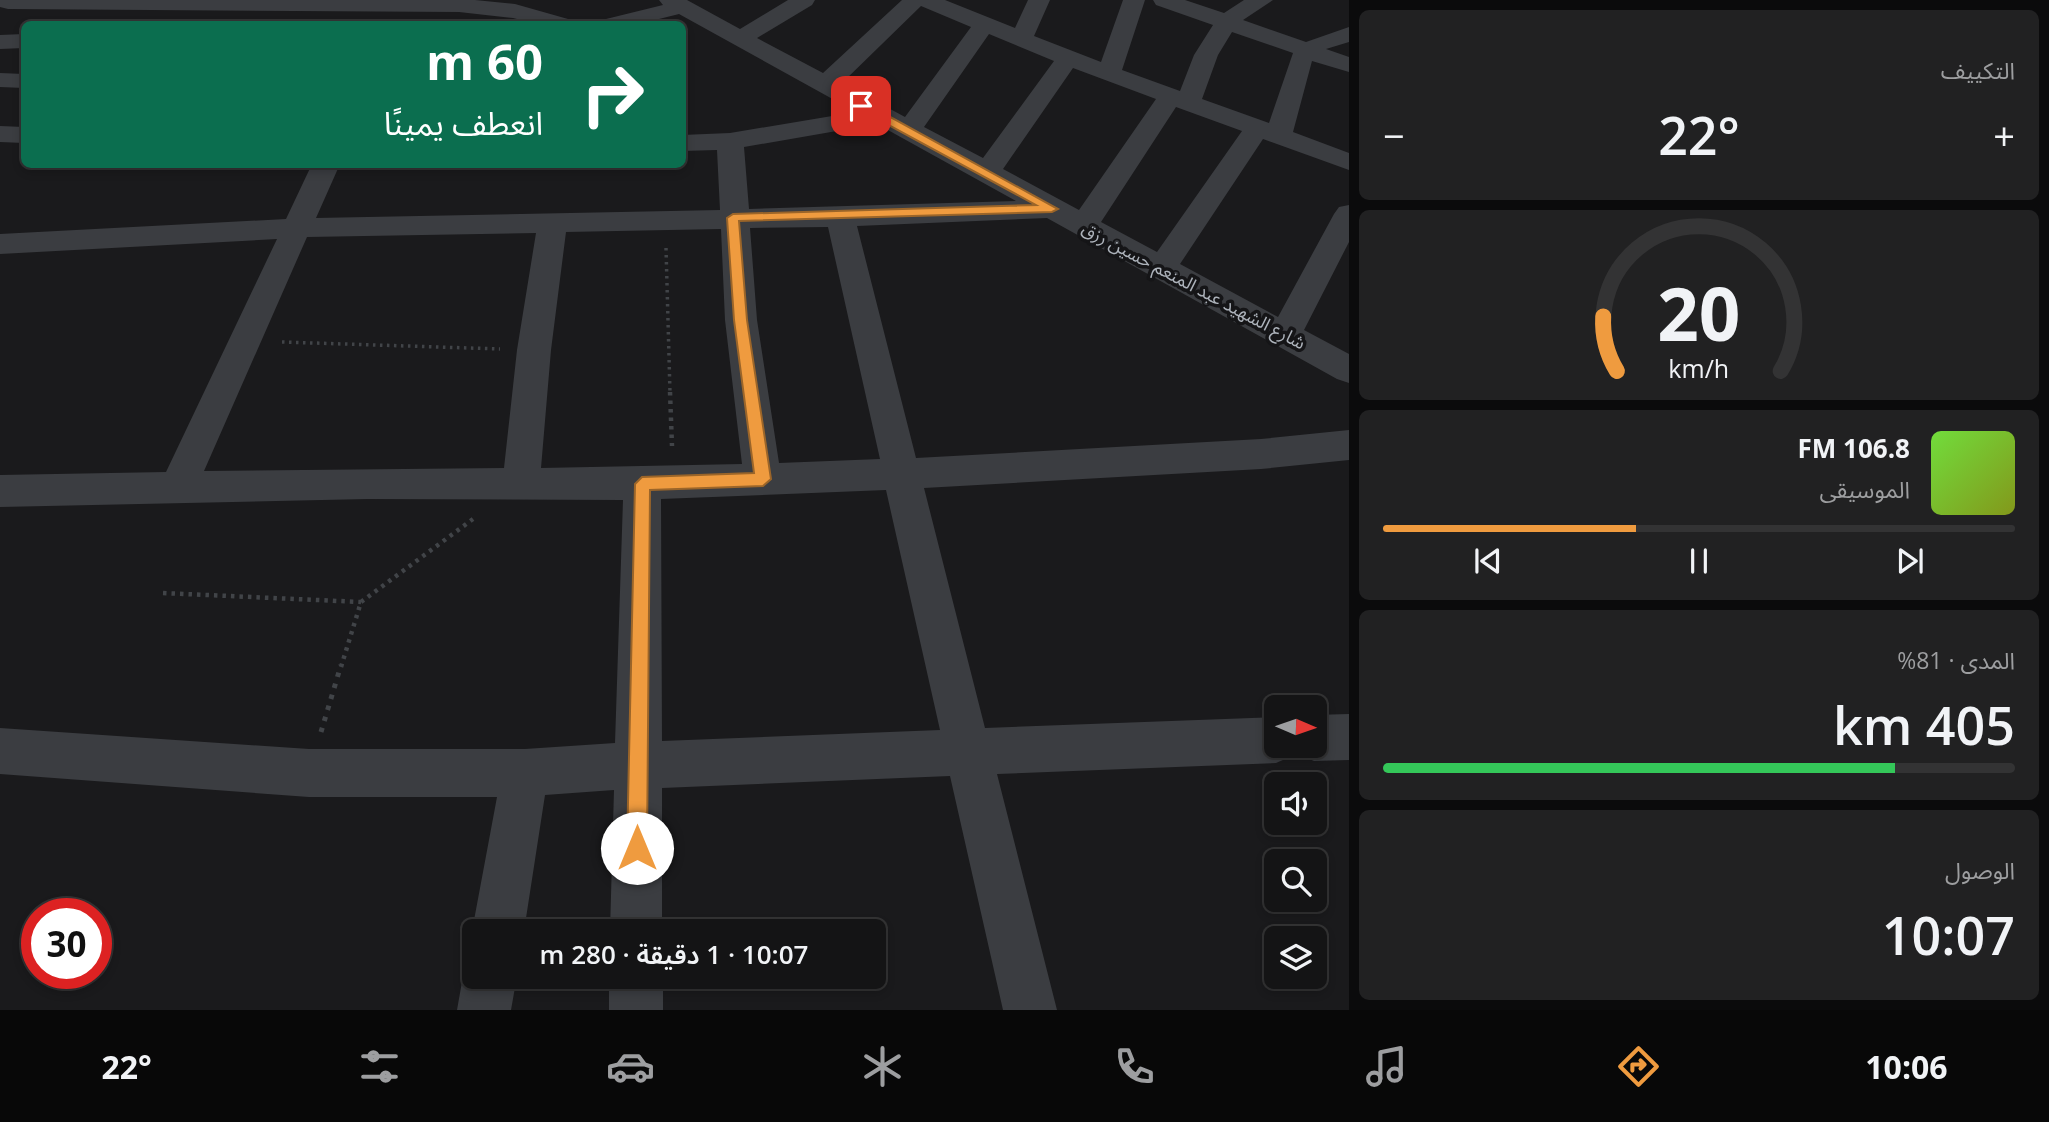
<!DOCTYPE html>
<html lang="ar">
<meta charset="utf-8">
<style>
:root{--surface:#141415;--page:#212122;--text:#f1f3f6;--muted:#9d9ea0;--line:#333334;--accent:#ef9b3f}
body{margin:0;font-family:"Open Sans","Noto Sans Arabic",sans-serif;background:var(--page);color:var(--text);direction:rtl;height:100vh;display:flex;flex-direction:column;font-size:26px;white-space:nowrap}
*{box-sizing:border-box;margin:0}
p{font-size:23px;color:var(--muted)}
.icon{flex:none;width:38px;height:38px;fill:none;stroke:currentColor;stroke-width:2;stroke-linecap:round;stroke-linejoin:round}
.map{position:relative;flex:1;overflow:hidden;direction:ltr}
.panel{display:flex;flex-direction:column;gap:10px;padding:10px;background:#0b0b0c;width:700px}
.panel>*{flex:none}
.hud{position:absolute;left:21px;top:21px;width:665px;height:147px;border-radius:10px;box-shadow:0 4px 10px #0003,0 0 0 2px var(--line);direction:rtl;background:#0b6e4f;color:#fff;overflow:hidden}
.needle{width:46px;rotate:92deg}
.fabs{position:absolute;left:1264px;top:695px;display:grid;gap:14px}
.fabs a{display:grid;place-items:center;width:63px;height:63px;border-radius:10px;background:var(--surface);box-shadow:0 4px 10px #0003,0 0 0 2px var(--line);font-size:35px}
.speed{position:absolute;left:21px;top:898px;display:flex;gap:14px;font-size:35px;font-weight:700;text-align:center}
.speed>*{display:grid;place-content:center;width:91px;height:91px;border-radius:50%;background:var(--surface);box-shadow:0 4px 10px #0003,0 0 0 2px var(--line);line-height:1}
.speed .limit{border:10px solid #d22;background:#fff;color:#111}
.pin{position:absolute;display:grid;place-items:center;width:60px;height:60px;color:#fff;margin:-30px;border-radius:14px;box-shadow:0 4px 10px #0006}
.me{position:absolute;width:77px;margin:-38px;rotate:0deg;stroke-linejoin:round;filter:drop-shadow(0 0 5px #0008)}
.turn{display:flex;align-items:center;gap:24px;height:147px;padding:0 28px;font-size:32px}
.turn .icon{width:91px;height:91px;stroke-width:2.5}
.turn b{display:block;font-size:49px;line-height:60px}
.big{font-size:52px;font-weight:600;line-height:1.1}
.panel .widget{flex:1;display:flex;flex-direction:column;justify-content:center;gap:10px;min-width:0;padding:0 24px;border-radius:10px;background:var(--page)}
.panel .dial{align-items:center;gap:0}
.dial svg{height:182px;overflow:visible;fill:none;stroke:var(--line);stroke-width:7;stroke-linecap:round;text-anchor:middle}
.dial text{fill:var(--text);stroke:none}
.song{display:flex;align-items:center;gap:21px}
.cover{width:84px;height:84px;border-radius:10px;background:linear-gradient(135deg,hsl(100 70% 55%),hsl(70 70% 35%))}
.played{height:7px;border-radius:4px;background:linear-gradient(90deg,var(--accent) 40%,var(--line) 40%)}
.keys{display:flex;justify-content:space-around;direction:ltr}
.heat{display:flex;justify-content:space-between;align-items:center;font-size:38px;direction:ltr}
.charge{height:10px;border-radius:5px;background:linear-gradient(90deg,#34c759 81%,var(--line) 0)}
.trip{position:absolute;left:462px;top:919px;width:424px;height:70px;border-radius:10px;background:var(--surface);box-shadow:0 4px 10px #0003,0 0 0 2px var(--line);font-weight:600;line-height:70px;text-align:center;direction:rtl}
.tabs{display:flex;height:112px;justify-content:space-around;align-items:center;background:#080808;color:var(--muted)}
.tabs .icon{width:49px;height:49px}
.tabs .selected{color:var(--accent)}
.tabs b{font-size:32px;color:var(--text)}
main{display:flex;flex:1;min-height:0}
.map>svg:first-child{display:block}
.lines{fill:none;stroke-linecap:round;stroke-linejoin:round}
.path-far2{stroke:#414448;stroke-width:3.5;stroke-dasharray:2.5 4.5;stroke-linecap:butt}
.path-far1{stroke:#414448;stroke-width:4.5;stroke-dasharray:3.5 5;stroke-linecap:butt}
.path{stroke:#414448;stroke-width:5;stroke-dasharray:4.5 7;stroke-linecap:butt}
.street{fill:#3b3d41;fill-rule:evenodd}
.route{fill:#ef9b3f;stroke:#9b6529;stroke-width:2}
.labels{text-anchor:middle;dominant-baseline:central;stroke-width:7;stroke-linejoin:round;paint-order:stroke}
.far-street-label{font-size:18px;fill:#adb3bb;stroke:#151517}
</style>
<main>
<section class="panel">
<div class="widget"><p>التكييف</p>
<div class="heat"><a>−</a><b class="big">22°</b><a>+</a></div>
</div>
<div class="widget dial"><svg viewBox="0 0 100 80">
<path d="M14 69A42 42 0 1 1 86 69"/>
<path d="M14 69A42 42 0 0 1 8 45" stroke="#ef9b3f"/>
<text x="50" y="56" font-size="32" font-weight="700">20</text>
<text x="50" y="72" font-size="11">km/h</text>
</svg></div>
<div class="widget">
<div class="song"><i class="cover"></i><div><b>106.8 FM</b><p>الموسيقى</p></div></div>
<div class="played"></div>
<div class="keys"><svg class="icon" aria-label="previous" viewBox="0 0 24 24"><path d="M18 5L8 12l10 7zM5 5v14"/></svg><svg class="icon" aria-label="pause" viewBox="0 0 24 24"><path d="M8 5v14M16 5v14"/></svg><svg class="icon" aria-label="next" viewBox="0 0 24 24"><path d="M6 5l10 7-10 7zM19 5v14"/></svg></div>
</div>
<div class="widget"><p>المدى · 81%</p><b class="big">405 km</b><div class="charge"></div></div>
<div class="widget"><p>الوصول</p><b class="big">10:07</b></div>
</section>
<div class="map">
<svg width="1349" height="1010" viewBox="0 0 1349 1010">
<rect width="100%" height="100%" fill="#1a1a1c"/>
<g class="lines">
<path class="path-far2" d="M666 248 670 393
M282 342 500 349"/>
<path class="path-far1" d="M670 392 672 446
M163 593 361 602
M341 667 361 602 473 519"/>
<path class="path" d="M321 732 341 665"/>
<path class="street" d="M0 0H475L515 4 568 19 571 24H537L513 18 459 12 8 9 0 7Z
M659 0H687L740 29 788 0H815L812 5 757 38 823 73 902 0H945L1015 28 1028 0H1050L1034 36 1101 62 1123 0H1145L1122 70 1180 91 1194 55 1213 25 1156 5 1153 0H1185L1224 13 1244 0H1273L1243 20 1306 42 1349 27V42L1326 49 1349 57V72L1312 61 1293 132 1349 153V170L1263 139 1180 264 1278 317 1334 214 1339 207 1349 205V242L1304 330 1349 354V383L1337 379 1047 218 857 226 916 458 1261 439 1349 430V460L1261 469 924 488 985 728 1276 717V746H1314V715L1349 714V760L1314 761 1298 754 1295 749 1292 756 1276 763 997 774 1057 1010H1003L950 776 662 788V931H610L614 790 545 795 524 931H474V937L472 931 497 797H309L0 774V728L309 749H525L615 743 623 500 367 499 0 507V475L166 472 277 239 0 254V234L286 219 312 164H340L316 218 720 210 717 150 682 151V135L730 133 856 112 679 14 639 24H603L606 19 663 5ZM921 6 971 27 905 117 842 83ZM1232 32 1293 53 1269 123 1202 99 1218 55ZM989 34 1054 61 983 158 924 127ZM1073 68 1156 99 1079 210 1003 169ZM1176 107 1242 131 1157 252 1101 222ZM877 124 1016 201 749 209 744 147ZM828 227 880 459 779 463 757 320 750 228ZM721 229 725 320 742 464 541 468 551 350 566 232ZM536 233 517 350 504 468 204 471 307 237ZM886 490 940 730 662 741 661 499Z
M24 34V48L0 49V35Z
M0 73 24 74V88L0 87Z
M0 126 24 127V143L0 142Z
M474 956V976H517L511 1010H457L463 976 471 957Z
M609 976H663V1010H609Z"/>
</g>
<path class="route" d="M857 103H865L1058 209 1052 212 739 221 747 320 771 479 763 486 650 490 647 848 644 855 637 858 630 855 627 848 635 484 642 477 754 473 734 320 727 218 733 214 1036 205 857 108Z"/>
<g class="labels">
<g class="far-street-label">
<text transform="translate(1194 285) rotate(28)">شارع الشهيد عبد المنعم حسين رزق</text>
</g>
</g>
</svg>
<div class="fabs">
<a><svg class="needle" viewBox="-14 -14 28 28"><path d="M0-13l5 13h-10z" fill="#e53935"/><path d="M0 13l5-13h-10z" fill="#9d9ea0"/></svg></a>
<a><svg class="icon" aria-label="sound" viewBox="0 0 24 24"><path d="M4 9h4l5-4v14l-5-4H4zM17 9q2 3 0 6"/></svg></a>
<a><svg class="icon" aria-label="search" viewBox="0 0 24 24"><circle cx="10" cy="10" r="6"/><path d="M15 15l6 6"/></svg></a>
<a><svg class="icon" aria-label="layers" viewBox="0 0 24 24"><path d="M12 4l9 5-9 5-9-5zM3 14l9 5 9-5"/></svg></a>
</div>
<div class="speed"><div class="limit">30</div></div>
<div class="pin" style="left:861px;top:106px;background:#d93025"><svg class="icon" aria-label="arrive" viewBox="0 0 24 24"><path d="M6 21V4h12l-3 4 3 4H6"/></svg></div>
<svg class="me" style="left:637px;top:848px" viewBox="-20 -20 40 40"><circle r="19" fill="#fff"/><path d="M0-13L10 11 0 6-10 11z" fill="#ef9b3f"/></svg>
<div class="trip">10:07 · 1 دقيقة · 280 m</div>
<div class="hud">
<div class="turn"><svg class="icon" aria-label="right" viewBox="0 0 24 24"><path d="M7 20v-9h11M14 6l5 5-5 5"/></svg><div><b>60 m</b>انعطف يمينًا</div></div>
</div>
</div>
</main>
<nav class="tabs">
<b>10:06</b>
<svg class="icon selected" aria-label="directions" viewBox="0 0 24 24"><path d="M12 3l9 9-9 9-9-9zM9 14v-3h6M13 9l2 2-2 2"/></svg>
<svg class="icon" aria-label="music" viewBox="0 0 24 24"><path d="M9 18V5l10-2v13"/><circle cx="6" cy="18" r="3"/><circle cx="16" cy="16" r="3"/></svg>
<svg class="icon" aria-label="phone" viewBox="0 0 24 24"><path d="M5 4h4l2 5-3 2q2 4 5 5l2-3 5 2v4C11 20 4 13 5 4z"/></svg>
<svg class="icon" aria-label="climate" viewBox="0 0 24 24"><path d="M12 3v18M4 7l16 10M4 17L20 7"/></svg>
<svg class="icon" aria-label="car" viewBox="0 0 24 24"><path d="M5 17H2v-5l4-1 3-4h7l3 4 3 1v5h-3M9 17h6M6 11h13"/><circle cx="7" cy="17" r="2"/><circle cx="17" cy="17" r="2"/></svg>
<svg class="icon" aria-label="filters" viewBox="0 0 24 24"><path d="M4 7h16M4 17h16"/><circle cx="9" cy="7" r="2"/><circle cx="15" cy="17" r="2"/></svg>
<b>22°</b>
</nav>
